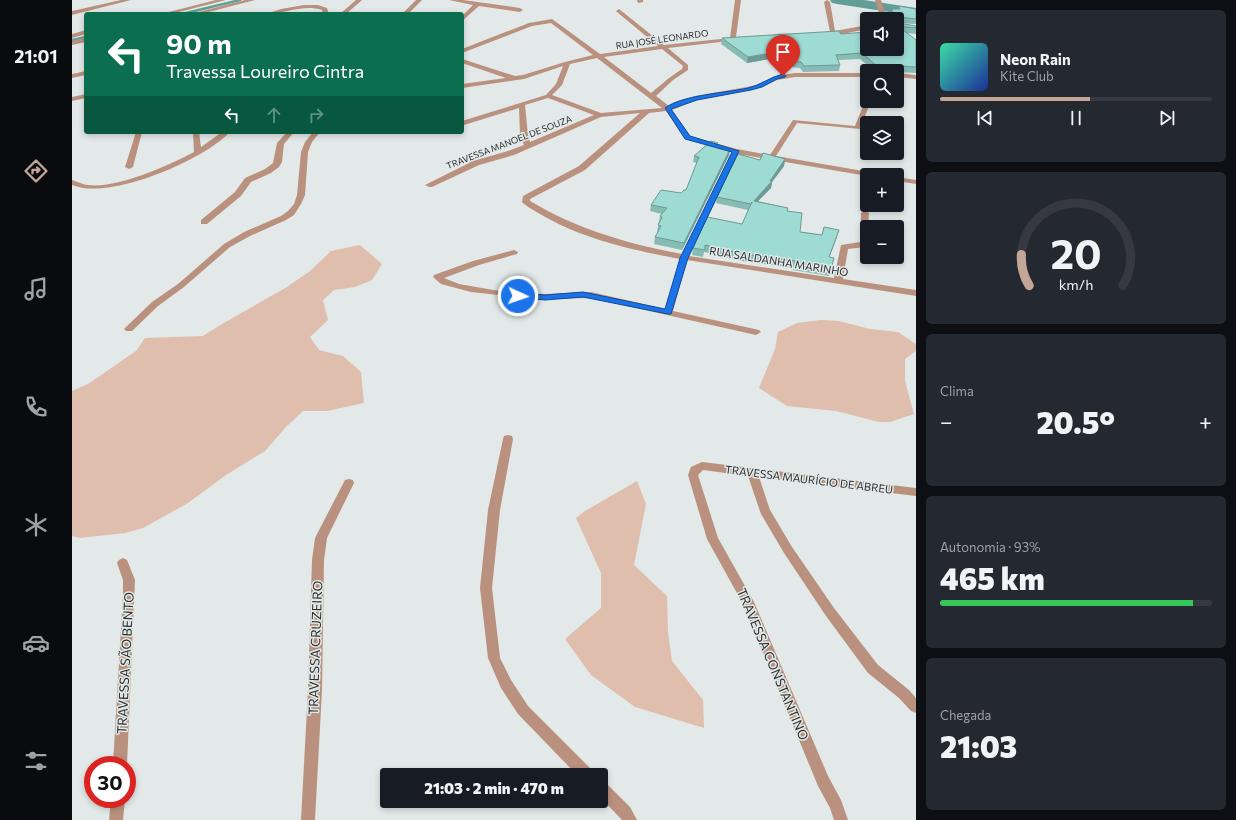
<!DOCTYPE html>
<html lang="pt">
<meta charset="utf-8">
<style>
:root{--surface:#171b24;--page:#242831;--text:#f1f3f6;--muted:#9ea1a6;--line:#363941;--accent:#c4a696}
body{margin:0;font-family:Commissioner,sans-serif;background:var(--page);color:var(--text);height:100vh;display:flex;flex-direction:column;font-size:15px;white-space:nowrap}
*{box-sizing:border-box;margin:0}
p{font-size:13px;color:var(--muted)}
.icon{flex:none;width:22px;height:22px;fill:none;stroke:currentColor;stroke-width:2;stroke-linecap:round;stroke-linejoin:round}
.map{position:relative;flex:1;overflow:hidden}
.drawer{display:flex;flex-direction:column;gap:10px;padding:10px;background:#0d0f14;width:320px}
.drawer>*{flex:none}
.hud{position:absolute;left:12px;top:12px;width:380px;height:122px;border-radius:4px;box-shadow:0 2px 6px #0003;background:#0b6e4f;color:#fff;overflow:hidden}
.controls{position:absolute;left:788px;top:12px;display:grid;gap:8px}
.controls a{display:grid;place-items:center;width:44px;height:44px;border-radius:4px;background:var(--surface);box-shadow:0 2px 6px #0003;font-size:20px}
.speed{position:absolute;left:12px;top:756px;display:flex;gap:8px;font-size:20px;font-weight:700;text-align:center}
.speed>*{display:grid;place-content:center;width:52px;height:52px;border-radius:50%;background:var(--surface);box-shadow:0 2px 6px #0003;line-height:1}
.speed .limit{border:6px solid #d22;background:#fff;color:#111}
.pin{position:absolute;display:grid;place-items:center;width:34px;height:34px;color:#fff;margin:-41px -17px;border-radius:50% 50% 50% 0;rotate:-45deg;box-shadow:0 0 4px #0007}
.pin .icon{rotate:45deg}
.me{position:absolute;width:44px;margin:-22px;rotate:93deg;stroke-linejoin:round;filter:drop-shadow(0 0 3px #0008)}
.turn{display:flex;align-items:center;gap:14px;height:84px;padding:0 16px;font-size:18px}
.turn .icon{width:52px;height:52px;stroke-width:2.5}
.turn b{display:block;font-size:28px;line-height:34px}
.lanes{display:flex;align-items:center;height:38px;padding:0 16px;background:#0003;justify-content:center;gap:20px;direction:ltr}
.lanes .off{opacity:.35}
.big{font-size:30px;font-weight:800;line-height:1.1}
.drawer .widget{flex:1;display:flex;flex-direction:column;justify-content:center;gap:6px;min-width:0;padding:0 14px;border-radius:6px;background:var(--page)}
.drawer .dial{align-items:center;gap:0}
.dial svg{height:104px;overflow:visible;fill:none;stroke:var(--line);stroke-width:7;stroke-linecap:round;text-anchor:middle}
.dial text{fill:var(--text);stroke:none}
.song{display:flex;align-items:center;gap:12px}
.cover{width:48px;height:48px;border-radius:6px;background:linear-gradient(135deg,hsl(160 70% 55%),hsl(230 70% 35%))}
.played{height:4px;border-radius:2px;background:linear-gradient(90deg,var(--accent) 55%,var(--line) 55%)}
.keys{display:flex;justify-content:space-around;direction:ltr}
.heat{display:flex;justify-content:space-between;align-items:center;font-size:22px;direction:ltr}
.charge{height:6px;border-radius:3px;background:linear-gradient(90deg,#34c759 93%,var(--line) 0)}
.trip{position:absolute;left:308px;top:768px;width:228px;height:40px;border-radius:4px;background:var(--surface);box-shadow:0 2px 6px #0003;font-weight:800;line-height:40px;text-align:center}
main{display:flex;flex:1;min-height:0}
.menu{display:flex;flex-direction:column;width:72px;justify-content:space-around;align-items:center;background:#090b0e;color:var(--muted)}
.menu .icon{width:28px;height:28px}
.menu .selected{color:var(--accent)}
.menu b{font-size:18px;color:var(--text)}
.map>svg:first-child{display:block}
.green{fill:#dfbeae}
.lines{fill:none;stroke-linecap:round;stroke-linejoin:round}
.stream{stroke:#629e97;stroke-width:2.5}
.river{fill:#629e97;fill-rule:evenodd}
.minor{fill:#b9917e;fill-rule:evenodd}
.wall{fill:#87bcb5}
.shaded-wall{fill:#6e9994}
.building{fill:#9ddbd3;stroke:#6e9994}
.route{fill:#1a73e8;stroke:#114b97}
.labels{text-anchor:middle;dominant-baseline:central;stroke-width:3;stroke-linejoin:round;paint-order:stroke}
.far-street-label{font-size:9px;fill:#2d2f2f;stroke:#e2e9e8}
.street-label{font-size:11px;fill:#2d2f2f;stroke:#e2e9e8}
.near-street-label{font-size:13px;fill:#2d2f2f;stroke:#e2e9e8}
</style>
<main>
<nav class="menu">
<b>21:01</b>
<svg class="icon selected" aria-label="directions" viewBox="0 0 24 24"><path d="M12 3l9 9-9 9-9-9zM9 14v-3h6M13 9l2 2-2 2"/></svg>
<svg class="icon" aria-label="music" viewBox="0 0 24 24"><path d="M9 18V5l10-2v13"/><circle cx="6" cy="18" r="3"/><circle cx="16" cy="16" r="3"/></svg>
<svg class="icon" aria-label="phone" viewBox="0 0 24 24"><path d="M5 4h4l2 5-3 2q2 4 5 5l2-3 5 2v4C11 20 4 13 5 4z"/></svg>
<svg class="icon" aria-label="climate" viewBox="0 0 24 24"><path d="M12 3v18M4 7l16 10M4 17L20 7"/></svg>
<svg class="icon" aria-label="car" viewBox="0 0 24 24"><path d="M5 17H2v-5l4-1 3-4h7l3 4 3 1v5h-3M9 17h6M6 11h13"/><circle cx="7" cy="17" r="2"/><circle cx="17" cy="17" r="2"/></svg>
<svg class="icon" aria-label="filters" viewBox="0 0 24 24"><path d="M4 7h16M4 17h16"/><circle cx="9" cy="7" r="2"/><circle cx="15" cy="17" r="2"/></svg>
</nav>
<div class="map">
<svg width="844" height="820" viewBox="0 0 844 820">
<rect width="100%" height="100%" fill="#e2e9e8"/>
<path class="green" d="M288 245 310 264 300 280 283 287 262 290 251 300 256 320 238 337 247 350 271 356 289 372 292 403 255 411H231L214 427 193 451 154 475 116 503 71 528 53 533 8 538 0 536V391L16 384 64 351 73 338 131 336 150 324 215 287 238 271 259 251Z
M749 320 767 321 798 329 826 332 844 344V351L833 359V381L842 414 818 422H807L764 411 715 406 687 388 703 349 706 332 725 323Z
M565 481 574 504 562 565 595 596 596 632 600 661 631 700 632 728 563 707 519 675 493 639 529 608V573L504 518 513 511Z"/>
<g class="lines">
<path class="stream" d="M110 14 168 0
M0 40 14 37"/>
<path class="river" d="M758 0H792L844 8V16L765 4 760 3Z"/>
<path class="minor" d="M49 0H59L0 15V11Z
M144 0H154L99 14H89Z
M173 0H183L129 14H119Z
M284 0H290L274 14H268Z
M344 0H350L336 14H330Z
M377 0H391L448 8 451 10 448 12 407 6 390 21V16L401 5Z
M565 0H571V2L566 3Z
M663 0H669L664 37 667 39 666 40 596 48 616 65V70L601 80 584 96 597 106 623 96 686 85 703 76 723 73H795V77H723L705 80 690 87 625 100 600 110 617 136 665 149 698 155 721 120 783 126 793 101 795 99V101H799L788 129 725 123 704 156 803 173 807 175 795 176 666 154 617 256 762 278 769 245 788 242 789 213 793 211 797 213 795 244 793 247 776 249 771 279 844 290V296L615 260 601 311 687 330 689 332 684 335 519 298 463 299 399 292 369 284 361 277 362 275 401 261 442 250 446 252 445 254 407 265 372 278 387 284 433 292 473 294 519 292 593 309 608 259C560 250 510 239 468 214 462 210 455 207 450 202L451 196 507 166 568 113 529 117 442 155 407 165 360 187H357L353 185 401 161 436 151 452 145 448 135 447 108 392 125H390V121L474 95 484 84 491 66 452 79 390 88V84L434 78 390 63V59L443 76 451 75 493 62 521 55 479 23 460 26 390 53V49L457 23 480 19 528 54 586 46 545 12 544 11 547 9 592 45 658 38ZM590 49 611 66 610 69 597 78 579 93 532 57ZM525 58 590 108 529 113 480 95 490 85 498 64ZM476 98 522 115 458 142 456 135 453 105ZM594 111 613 138 660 152 610 254C556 244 505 229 458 201V199L513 170 577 113Z
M755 0 758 2 763 31 795 25V29L761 36 754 35V33L758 32 752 2Z
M803 0H809L815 19H809Z
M232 5H246L255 8 257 14H251L250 10C231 4 213 14 194 14L209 9Z
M14 30V34L0 38V34Z
M14 38V42L0 45V41Z
M14 71V75L0 78V74Z
M825 73 844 75V79L825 77Z
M14 94V98L0 101V97Z
M64 132H70L61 167 57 169 53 167Z
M121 132H127L129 147 150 132H158C132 160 37 201 0 185V180C4 181 7 183 11 184 39 192 98 165 122 152Z
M215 132H222L212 144 210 162 207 167 199 173 179 182 169 196 135 224H129V220L163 192 173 178 193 169 201 163 205 143Z
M241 132H248L240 142 236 152 233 195 229 204 222 215 214 220 178 236 158 247 112 287 86 306 60 331H54L52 329 54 327 80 302 106 284 152 244 172 232 209 216 216 211 222 204 225 195 229 152 233 142Z
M825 177 844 180V184L825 181Z
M436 435 440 436 441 439 428 510 420 588 428 658 439 680 456 706 520 770 522 775H505L446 714 429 688 416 658 408 588 416 510 431 439 432 436Z
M630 462 844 488V496L687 477 698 510 720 547 762 608 806 665 837 690 844 698V713L839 711 827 698 796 673 754 616 712 553 689 514 676 476 631 470 626 475 646 538 682 602 756 776 769 800 776 820H762L758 808 746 786 671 604 635 539 616 475 619 467Z
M277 479 281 480 282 483 255 538 252 560 250 690 243 820H229L236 690 240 560 243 538 273 480Z
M51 558 55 560 63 580 55 765H41L51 594V580L45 563 47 560Z
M529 781 534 783 558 807 565 820H550L529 798Z
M39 799H53L51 820H37Z"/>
</g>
<path class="wall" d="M827 6 844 9V24L826 23 844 26V34L835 33 844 40V73L825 72V71H802L788 59 766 60 768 65 767 71 731 72 728 68 717 67 709 57 675 63 649 44 650 38 769 34 825 49V19H819L818 15 820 9H826Z
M646 143V147L658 149 657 155 610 250 582 244 583 237 586 232H585L588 216 590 214 578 211 579 205 609 193 614 190 625 163 621 162 622 156Z
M713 159 712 166 700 182 699 188 686 201 716 208 715 211 728 232 765 237 757 257 759 269 757 276 721 270 722 268 670 261 632 252 631 257 620 255 621 248 670 224 676 210 644 203 645 197 688 160Z"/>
<path class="shaded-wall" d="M711 51 709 57 675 63 676 57Z
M658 149 657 155 610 250 612 243Z
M713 159 712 166 700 182 699 188 680 207 682 201 698 181Z
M767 230 765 237 755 263 757 257Z"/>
<path class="building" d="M827 6 844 9V19L827 17 825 18 826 23 844 26V28L826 26 844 40V67L827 66 806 67 790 53 764 55 768 65 732 66 729 62 718 61 711 51 676 57 650 38 767 31 769 34 795 32V49H825V40L828 43 825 30V19H822L820 9H828Z
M639 141 646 143 643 146 658 149 612 243 583 237 589 226 586 225 590 217 588 216 595 208 579 205 589 190 609 193 612 190H614L627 157 622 156Z
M691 153 713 159 698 181H700L682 201 716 208 715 211 730 213 728 232 750 235 752 227 767 230 757 257 762 258 759 269 723 263 724 261 671 254 633 245V250L621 248 635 217 670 224 680 202 679 204 645 197 666 154 688 160Z"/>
<path class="route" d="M711 74 714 76 713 77 705 79 690 87 679 90 625 100 599 109 618 136 667 151 616 258 599 314H596L511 297 473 300 444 297V294L446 293 473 295 511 292 593 309 608 258 660 152 613 139 593 108C610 95 654 93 676 88 689 85 698 77 711 74Z"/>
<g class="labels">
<g class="far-street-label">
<text transform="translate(590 39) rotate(-8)">RUA JOSÉ LEONARDO</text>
<text transform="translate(437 142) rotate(-21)">TRAVESSA MANOEL DE SOUZA</text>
</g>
<g class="street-label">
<text transform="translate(707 261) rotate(9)">RUA SALDANHA MARINHO</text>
<text transform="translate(737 479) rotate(7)">TRAVESSA MAURÍCIO DE ABREU</text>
</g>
<g class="near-street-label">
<text transform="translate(243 648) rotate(-88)">TRAVESSA CRUZEIRO</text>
<text transform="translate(53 663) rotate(-87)">TRAVESSA SÃO BENTO</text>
<text transform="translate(701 664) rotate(67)">TRAVESSA CONSTANTINO</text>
</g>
</g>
</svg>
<div class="controls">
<a><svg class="icon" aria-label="sound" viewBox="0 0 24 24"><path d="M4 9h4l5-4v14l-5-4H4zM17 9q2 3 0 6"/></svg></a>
<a><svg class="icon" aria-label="search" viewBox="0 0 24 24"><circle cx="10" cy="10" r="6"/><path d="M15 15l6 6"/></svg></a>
<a><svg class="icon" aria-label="layers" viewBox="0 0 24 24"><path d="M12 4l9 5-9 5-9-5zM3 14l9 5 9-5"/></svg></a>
<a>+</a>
<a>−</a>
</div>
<div class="speed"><div class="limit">30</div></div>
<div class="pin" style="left:711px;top:76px;background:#d93025"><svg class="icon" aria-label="arrive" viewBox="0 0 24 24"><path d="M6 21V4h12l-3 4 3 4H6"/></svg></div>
<svg class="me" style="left:446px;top:296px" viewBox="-20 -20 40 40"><circle r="17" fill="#1a73e8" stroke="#fff" stroke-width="3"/><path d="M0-11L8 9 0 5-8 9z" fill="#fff"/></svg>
<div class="trip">21:03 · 2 min · 470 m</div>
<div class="hud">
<div class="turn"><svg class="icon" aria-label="left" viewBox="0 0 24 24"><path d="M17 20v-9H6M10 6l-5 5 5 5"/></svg><div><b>90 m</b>Travessa Loureiro Cintra</div></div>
<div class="lanes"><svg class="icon" aria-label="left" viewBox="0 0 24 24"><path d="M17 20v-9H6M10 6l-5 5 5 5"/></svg><svg class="icon off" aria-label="ahead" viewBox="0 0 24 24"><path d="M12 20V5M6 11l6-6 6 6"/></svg><svg class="icon off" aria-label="right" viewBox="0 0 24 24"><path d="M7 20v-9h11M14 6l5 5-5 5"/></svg></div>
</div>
</div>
<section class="drawer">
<div class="widget">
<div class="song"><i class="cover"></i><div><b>Neon Rain</b><p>Kite Club</p></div></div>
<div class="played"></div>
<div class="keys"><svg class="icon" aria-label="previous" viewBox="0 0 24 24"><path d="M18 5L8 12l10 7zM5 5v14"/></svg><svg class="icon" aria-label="pause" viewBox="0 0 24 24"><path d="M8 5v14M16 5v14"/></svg><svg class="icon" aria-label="next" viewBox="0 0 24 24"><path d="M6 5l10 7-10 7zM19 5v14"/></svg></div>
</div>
<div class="widget dial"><svg viewBox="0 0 100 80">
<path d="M14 69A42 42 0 1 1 86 69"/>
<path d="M14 69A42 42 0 0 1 8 45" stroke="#c4a696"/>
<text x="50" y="56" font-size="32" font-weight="700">20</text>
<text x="50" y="72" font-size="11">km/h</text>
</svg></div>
<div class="widget"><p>Clima</p>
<div class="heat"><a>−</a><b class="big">20.5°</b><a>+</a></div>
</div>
<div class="widget"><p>Autonomia · 93%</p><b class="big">465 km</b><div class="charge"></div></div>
<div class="widget"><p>Chegada</p><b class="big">21:03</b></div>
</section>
</main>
